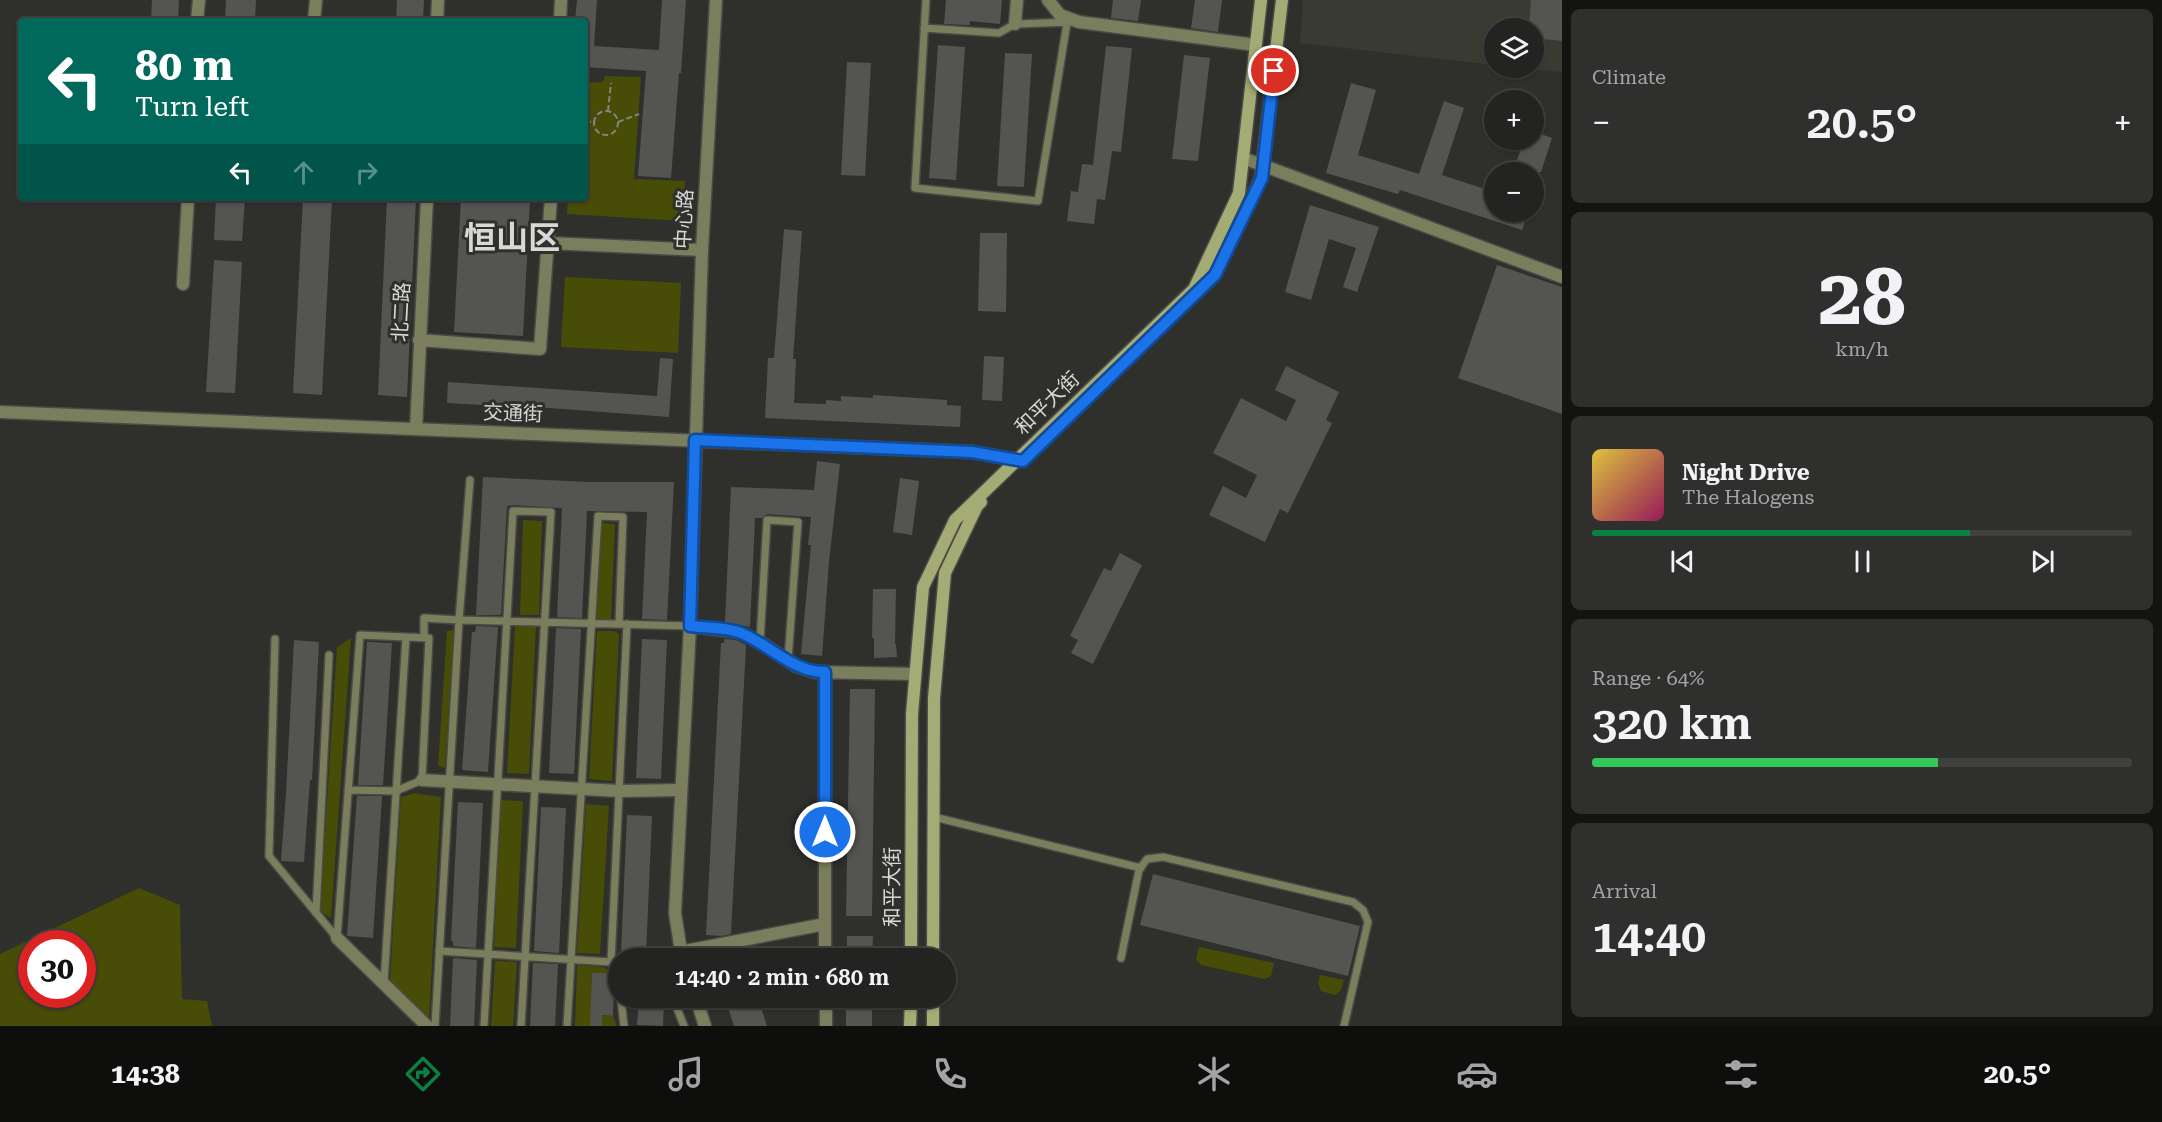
<!DOCTYPE html>
<meta charset="utf-8">
<style>
:root{--surface:#232421;--page:#2f302e;--text:#f1f3f6;--muted:#a3a4a5;--line:#40413f;--accent:#0b8043}
body{margin:0;font-family:"Roboto Serif","Noto Sans SC",serif;background:var(--page);color:var(--text);height:100vh;display:flex;flex-direction:column;font-size:22px;white-space:nowrap}
*{box-sizing:border-box;margin:0}
p{font-size:20px;color:var(--muted)}
.icon{flex:none;width:33px;height:33px;fill:none;stroke:currentColor;stroke-width:2;stroke-linecap:round;stroke-linejoin:round}
.map{position:relative;flex:1;overflow:hidden}
.drawer{display:flex;flex-direction:column;gap:9px;padding:9px;background:#131412;width:600px}
.drawer>*{flex:none}
.guide{position:absolute;left:18px;top:18px;width:570px;height:183px;border-radius:6px;box-shadow:0 2px 4px #0004,0 0 0 2px var(--line);background:#00695c;color:#fff;overflow:hidden}
.tools{position:absolute;left:1484px;top:18px;display:grid;gap:12px}
.tools a{display:grid;place-items:center;width:60px;height:60px;border-radius:50%;background:var(--surface);box-shadow:0 2px 4px #0004,0 0 0 2px var(--line);font-size:30px}
.speed{position:absolute;left:18px;top:930px;display:flex;gap:12px;font-size:30px;font-weight:700;text-align:center}
.speed>*{display:grid;place-content:center;width:78px;height:78px;border-radius:50%;background:var(--surface);box-shadow:0 2px 4px #0004,0 0 0 2px var(--line);line-height:1}
.speed .limit{border:9px solid #d22;background:#fff;color:#111}
.pin{position:absolute;display:grid;place-items:center;width:51px;height:51px;color:#fff;margin:-26px;border:3px solid #fff;border-radius:50%;box-shadow:0 2px 6px #0007}
.me{position:absolute;width:66px;margin:-33px;rotate:0deg;stroke-linejoin:round;filter:drop-shadow(0 0 4px #0008)}
.turn{display:flex;align-items:center;gap:21px;height:126px;padding:0 18px;font-size:27px}
.turn .icon{width:78px;height:78px;stroke-width:2.5}
.turn b{display:block;font-size:42px;line-height:51px}
.lanes{display:flex;align-items:center;height:57px;padding:0 18px;background:#0003;justify-content:center;gap:30px;direction:ltr}
.lanes .off{opacity:.35}
.big{font-size:45px;font-weight:600;line-height:1.1}
.drawer .card{flex:1;display:flex;flex-direction:column;justify-content:center;gap:9px;min-width:0;padding:0 21px;border-radius:9px;background:var(--page)}
.drawer .dial{align-items:center;gap:0}
.dial b{font-size:78px;line-height:1}
.song{display:flex;align-items:center;gap:18px}
.cover{width:72px;height:72px;border-radius:9px;background:linear-gradient(135deg,hsl(50 70% 55%),hsl(330 70% 35%))}
.played{height:6px;border-radius:3px;background:linear-gradient(90deg,var(--accent) 70%,var(--line) 70%)}
.keys{display:flex;justify-content:space-around;direction:ltr}
.heat{display:flex;justify-content:space-between;align-items:center;font-size:33px;direction:ltr}
.charge{height:9px;border-radius:4px;background:linear-gradient(90deg,#34c759 64%,var(--line) 0)}
.trip{position:absolute;left:608px;top:948px;width:348px;height:60px;border-radius:30px;background:var(--surface);box-shadow:0 2px 4px #0004,0 0 0 2px var(--line);font-weight:600;line-height:60px;text-align:center}
.dock{display:flex;height:96px;justify-content:space-around;align-items:center;background:#0e0e0d;color:var(--muted)}
.dock .icon{width:42px;height:42px}
.dock .on{color:var(--accent)}
.dock b{font-size:27px;color:var(--text)}
main{display:flex;flex:1;min-height:0}
.map>svg:first-child{display:block}
.built{fill:#393a31}
.green{fill:#474c06;fill-rule:evenodd}
.building{fill:#545551}
.lines{fill:none;stroke-linecap:round;stroke-linejoin:round}
.service-casing{stroke:#4a4b47;stroke-width:10}
.minor-casing{stroke:#4a4b47;stroke-width:15}
.tertiary-casing{stroke:#4a4b47;stroke-width:15}
.secondary-casing{stroke:#4a4b47;stroke-width:15}
.path{stroke:#858683;stroke-width:2;stroke-dasharray:6 3;stroke-linecap:butt}
.service{stroke:#7a7e5d;stroke-width:7}
.minor{stroke:#7a7e5d;stroke-width:12}
.tertiary{stroke:#7a7e5d;stroke-width:12}
.secondary{stroke:#a4ab74;stroke-width:12}
.route-casing{stroke:#114b97;stroke-width:15}
.route{stroke:#1a73e8;stroke-width:10}
.labels{text-anchor:middle;dominant-baseline:central;stroke-width:6;stroke-linejoin:round;paint-order:stroke}
.street-label{font-size:20px;fill:#d8d8d6;stroke:#2f302c}
.town-label{font-size:32px;font-weight:bold;fill:#d8d8d6;stroke:#2f302c}
</style>
<main>
<div class="map">
<svg width="1562" height="1026" viewBox="0 0 1562 1026">
<rect width="100%" height="100%" fill="#2f302c"/>
<path class="built" d="M1303 0H1562V72L1518 68H1533V28H1494V65L1300 43Z"/>
<path class="green" d="M605 76 641 77 634 179 685 181 683 221 567 214 568 198H585V83L603 82Z
M565 277 681 283 678 353 561 347Z
M523 520 542 521 539 615H520Z
M602 523 615 524 611 620H596Z
M515 625 536 626 529 774 507 773Z
M454 630 445 768 438 766 447 631Z
M597 631H614L619 634 612 781 589 779Z
M351 638 331 918 320 911 337 647Z
M414 793 441 797 429 1020 390 980 401 797Z
M500 800 523 801 516 948 494 947Z
M586 804 609 806 600 954 577 953Z
M139 888 180 905 182 999 207 1001 212 1026H0V954ZM32 944H82V994H32Z
M1199 947 1274 963 1271 976 1265 979 1201 965 1196 959Z
M495 961 517 962 513 1026H491Z
M577 965 602 967 614 973H592L591 1015 613 1016 617 1026H575Z
M1320 975 1344 980 1341 990 1335 995 1321 991 1318 983Z"/>
<path class="building" d="M152 0H179L178 21H151Z
M226 0H256L255 21H225Z
M397 0H424L423 21H396Z
M577 0H597L594 46 659 50 662 0H686L681 73H679L671 178 638 176 646 71 585 67V21H575Z
M946 0H1002L1000 24 970 21V25L944 24Z
M1113 0H1141L1138 21 1111 18Z
M1195 0H1222L1218 32 1191 28Z
M1531 0H1562V41L1533 38V28H1529Z
M938 45 965 47 956 180 929 178Z
M1106 46 1132 48 1121 152 1112 151 1105 200 1097 199 1094 224 1067 221 1071 191 1078 192 1082 164 1093 165Z
M1005 53 1032 54 1024 187 997 186Z
M1184 55 1210 58 1198 161 1172 159Z
M847 62 871 63 865 176 841 175Z
M1351 83 1376 90 1358 155 1419 174 1444 101 1464 108 1442 175 1494 192V212H1528L1522 230 1400 190 1398 194 1326 173Z
M1533 131 1552 138 1541 172H1513L1524 140H1533Z
M216 198H245L242 241 214 240Z
M303 198H332L322 395 293 393Z
M387 198H416L407 397 378 395Z
M461 198H530L523 336 454 332Z
M1310 205 1379 227 1357 292 1343 287 1356 248 1329 239 1311 300 1285 292Z
M784 229 802 231 793 359H796L794 403 826 404V400L841 401V396L873 398V395L947 400V405L961 406 960 427 765 418 768 358H774Z
M980 233H1007L1006 312 978 311Z
M214 260 242 262 235 393 206 392Z
M1497 265 1562 287V414L1458 378Z
M984 356 1004 357 1002 401 982 400Z
M660 358 673 359 669 417 536 407V408L447 403 448 382 657 396Z
M1286 366 1339 392 1326 420 1332 423 1288 513 1280 509 1265 542 1209 515 1223 486 1246 498 1257 475 1213 453 1241 398 1286 421 1296 400 1275 390Z
M817 461 840 464 829 562 822 656 801 654 811 545H808L811 517 767 514 762 518H755L750 627 725 622 731 487 814 490Z
M483 477 589 482H674L667 620 642 619 647 512 587 511 582 618 557 617 562 508 513 505 507 506 501 615H476Z
M900 478 919 481 912 535 893 532Z
M1120 553 1142 565 1093 664 1071 653 1078 640 1070 636 1104 568 1111 571Z
M873 589H896L895 644H896L897 657 874 658V638H872Z
M476 626 498 627 488 772 462 770 472 632H475Z
M556 628 581 629 574 774 549 773Z
M642 639 667 640 661 779 636 778Z
M724 639 736 640 746 645 731 934 721 936 706 935 721 643H724Z
M294 640 319 642 312 780H310L304 862 281 861 286 793Z
M367 642 392 643 383 785H358Z
M850 689H875L872 916H846Z
M357 796H382L373 938 347 936Z
M458 802 483 803 476 948 453 946V941H451Z
M541 807 566 808 559 953 534 951Z
M627 815 652 816 646 954 621 953Z
M1153 874 1360 926 1348 976 1140 925Z
M847 936H873L872 958H847Z
M453 958 477 960 474 1026H450Z
M533 963 558 964 555 1026H530Z
M592 973H614L613 1016 602 1015V1026H590Z
M639 998H655L654 1001H664L663 1026 637 1025Z
M725 998H758L767 1026H734Z
M846 998H872V1026H846Z"/>
<g class="lines">
<g class="service-casing">
<path id="service" d="M926 0 915 188 1038 201 1068 17
M924 28 999 33 1015 24 1071 22
M424 637V618L459 620 470 480
M275 639 269 856 337 938 360 635 429 638 422 780 396 791 348 790
M760 642 767 520 798 522 788 660
M934 817 1141 868
M316 913 329 655
M439 951 611 962 627 624
M1121 958 1139 870 1147 859 1163 857 1353 902 1363 910 1368 922 1344 1026
M384 983 406 637
M621 998 624 1026
M673 998 684 1026
M435 1026 459 620 690 626
M484 1026 513 511 551 512 521 1026
M567 1026 598 516 623 517 619 624"/>
</g>
<g class="minor-casing">
<path id="minor" d="M1048 0 1060 15 1079 22 1256 45
M197 21 199 0
M314 21 316 0
M437 21 438 0
M560 21 561 0
M1015 24 1017 0
M1243 158 1562 277
M548 243 702 250
M183 284 188 198
M419 340 540 349 551 198
M416 429 427 198
M690 626 738 632 760 642 796 666 814 672 915 674
M825 672V958
M422 780 619 791 681 790
M337 938 427 1026
M680 952 825 924
M826 998V1026"/>
</g>
<g class="tertiary-casing">
<path id="tertiary" d="M0 412 972 452 1023 461
M682 958 675 913 690 626 702 250 716 0
M696 998 705 1026"/>
</g>
<g class="secondary-casing">
<path id="secondary" d="M1192 297 1215 275 1261 178 1282 0
M911 958 912 714 923 587 955 520 1194 289 1239 193 1261 0
M933 958 934 698 945 573 977 506 981 502
M933 998V1026
M910 1026 911 998"/>
</g>
<path class="path" d="M594 123a12 12 0 1 1 24 0a12 12 0 1 1-24 0Z
M608 111 611 83
M585 121 594 122
M618 122 639 114"/>
<use href="#service" class="service"/>
<use href="#minor" class="minor"/>
<use href="#tertiary" class="tertiary"/>
<use href="#secondary" class="secondary"/>
</g>
<g class="lines">
<g class="route-casing">
<path id="route" d="M825 832V672C793 672 770 645 741 633 726 627 706 628 690 626L695 440 972 452 1023 461 1215 275 1262 178 1274 71"/>
</g>
<use href="#route" class="route"/>
</g>
<g class="labels">
<g class="street-label">
<text transform="translate(684 219) rotate(-87)">中心路</text>
<text transform="translate(401 312) rotate(-87)">北二路</text>
<text transform="translate(1047 403) rotate(-44)">和平大街</text>
<text transform="translate(513 413) rotate(2)">交通街</text>
<text transform="translate(892 887) rotate(-90)">和平大街</text>
</g>
<g class="town-label">
<text x="512" y="238">恒山区</text>
</g>
</g>
</svg>
<div class="tools">
<a><svg class="icon" aria-label="layers" viewBox="0 0 24 24"><path d="M12 4l9 5-9 5-9-5zM3 14l9 5 9-5"/></svg></a>
<a>+</a>
<a>−</a>
</div>
<div class="speed"><div class="limit">30</div></div>
<div class="pin" style="left:1274px;top:71px;background:#d93025"><svg class="icon" aria-label="arrive" viewBox="0 0 24 24"><path d="M6 21V4h12l-3 4 3 4H6"/></svg></div>
<svg class="me" style="left:825px;top:832px" viewBox="-20 -20 40 40"><circle r="17" fill="#1a73e8" stroke="#fff" stroke-width="3"/><path d="M0-11L8 9 0 5-8 9z" fill="#fff"/></svg>
<div class="trip">14:40 · 2 min · 680 m</div>
<div class="guide">
<div class="turn"><svg class="icon" aria-label="left" viewBox="0 0 24 24"><path d="M17 20v-9H6M10 6l-5 5 5 5"/></svg><div><b>80 m</b>Turn left</div></div>
<div class="lanes"><svg class="icon" aria-label="left" viewBox="0 0 24 24"><path d="M17 20v-9H6M10 6l-5 5 5 5"/></svg><svg class="icon off" aria-label="ahead" viewBox="0 0 24 24"><path d="M12 20V5M6 11l6-6 6 6"/></svg><svg class="icon off" aria-label="right" viewBox="0 0 24 24"><path d="M7 20v-9h11M14 6l5 5-5 5"/></svg></div>
</div>
</div>
<section class="drawer">
<div class="card"><p>Climate</p>
<div class="heat"><a>−</a><b class="big">20.5°</b><a>+</a></div>
</div>
<div class="card dial"><b>28</b><p>km/h</p></div>
<div class="card">
<div class="song"><i class="cover"></i><div><b>Night Drive</b><p>The Halogens</p></div></div>
<div class="played"></div>
<div class="keys"><svg class="icon" aria-label="previous" viewBox="0 0 24 24"><path d="M18 5L8 12l10 7zM5 5v14"/></svg><svg class="icon" aria-label="pause" viewBox="0 0 24 24"><path d="M8 5v14M16 5v14"/></svg><svg class="icon" aria-label="next" viewBox="0 0 24 24"><path d="M6 5l10 7-10 7zM19 5v14"/></svg></div>
</div>
<div class="card"><p>Range · 64%</p><b class="big">320 km</b><div class="charge"></div></div>
<div class="card"><p>Arrival</p><b class="big">14:40</b></div>
</section>
</main>
<nav class="dock">
<b>14:38</b>
<svg class="icon on" aria-label="directions" viewBox="0 0 24 24"><path d="M12 3l9 9-9 9-9-9zM9 14v-3h6M13 9l2 2-2 2"/></svg>
<svg class="icon" aria-label="music" viewBox="0 0 24 24"><path d="M9 18V5l10-2v13"/><circle cx="6" cy="18" r="3"/><circle cx="16" cy="16" r="3"/></svg>
<svg class="icon" aria-label="phone" viewBox="0 0 24 24"><path d="M5 4h4l2 5-3 2q2 4 5 5l2-3 5 2v4C11 20 4 13 5 4z"/></svg>
<svg class="icon" aria-label="climate" viewBox="0 0 24 24"><path d="M12 3v18M4 7l16 10M4 17L20 7"/></svg>
<svg class="icon" aria-label="car" viewBox="0 0 24 24"><path d="M5 17H2v-5l4-1 3-4h7l3 4 3 1v5h-3M9 17h6M6 11h13"/><circle cx="7" cy="17" r="2"/><circle cx="17" cy="17" r="2"/></svg>
<svg class="icon" aria-label="filters" viewBox="0 0 24 24"><path d="M4 7h16M4 17h16"/><circle cx="9" cy="7" r="2"/><circle cx="15" cy="17" r="2"/></svg>
<b>20.5°</b>
</nav>
